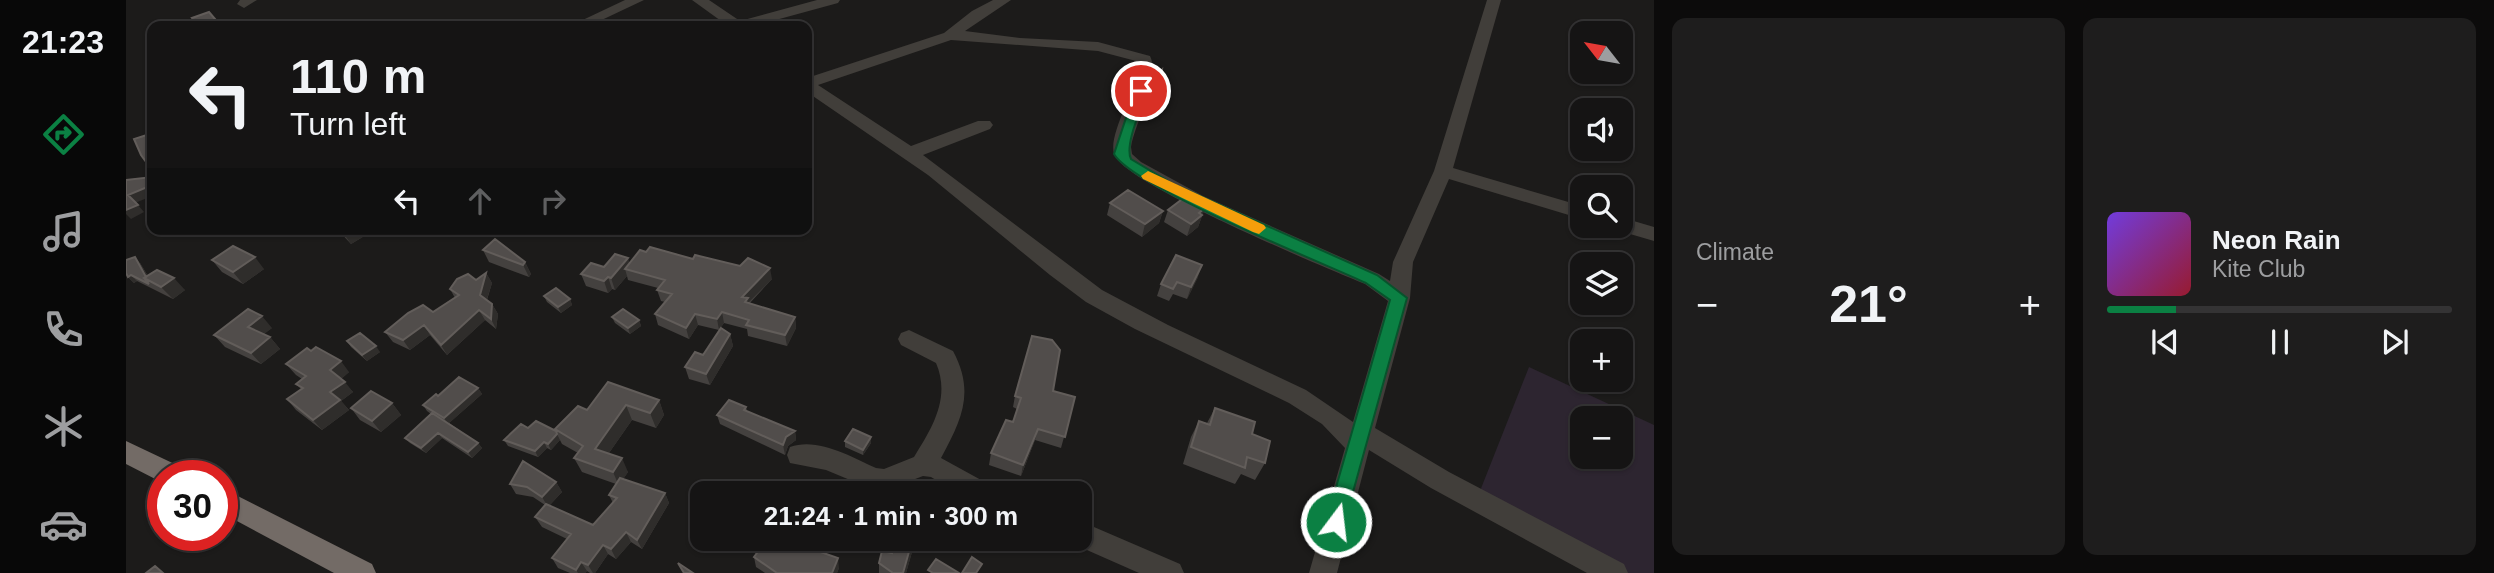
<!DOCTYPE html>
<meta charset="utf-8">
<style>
:root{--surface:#151414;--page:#1e1d1d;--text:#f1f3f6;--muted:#9d9ea0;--line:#343334;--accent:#0b8043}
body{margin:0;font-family:Helvetica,sans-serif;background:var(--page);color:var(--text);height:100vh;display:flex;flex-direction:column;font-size:26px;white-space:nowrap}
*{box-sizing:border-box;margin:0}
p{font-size:23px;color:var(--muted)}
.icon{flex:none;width:38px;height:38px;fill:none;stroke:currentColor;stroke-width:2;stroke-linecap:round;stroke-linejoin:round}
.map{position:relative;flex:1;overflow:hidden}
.drawer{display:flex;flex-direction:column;gap:18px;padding:18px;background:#0c0b0b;width:840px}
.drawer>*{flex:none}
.banner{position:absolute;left:21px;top:21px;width:665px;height:214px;border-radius:14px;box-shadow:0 2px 5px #0004,0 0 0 2px var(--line);background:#151414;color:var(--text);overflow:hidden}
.needle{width:46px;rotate:301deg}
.fabs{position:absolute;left:1444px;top:21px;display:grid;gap:14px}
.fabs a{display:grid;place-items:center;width:63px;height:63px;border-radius:14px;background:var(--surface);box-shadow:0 2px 5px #0004,0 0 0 2px var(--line);font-size:35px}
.speed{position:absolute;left:21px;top:460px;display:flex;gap:14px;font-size:35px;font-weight:700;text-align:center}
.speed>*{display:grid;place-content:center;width:91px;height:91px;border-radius:50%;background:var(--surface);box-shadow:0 2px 5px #0004,0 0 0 2px var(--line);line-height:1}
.speed .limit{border:10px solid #d22;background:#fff;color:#111}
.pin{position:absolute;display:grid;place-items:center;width:60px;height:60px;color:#fff;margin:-30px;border:4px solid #fff;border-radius:50%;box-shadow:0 2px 7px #0007}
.me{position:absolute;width:77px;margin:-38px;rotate:15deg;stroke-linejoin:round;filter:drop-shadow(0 0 5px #0008)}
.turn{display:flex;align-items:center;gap:24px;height:147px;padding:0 28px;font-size:32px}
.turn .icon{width:91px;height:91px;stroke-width:2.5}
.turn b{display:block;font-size:49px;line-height:60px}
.lanes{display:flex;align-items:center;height:66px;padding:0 28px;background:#0003;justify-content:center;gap:35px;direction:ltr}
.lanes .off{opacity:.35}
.big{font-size:52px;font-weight:600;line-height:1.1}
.drawer .tile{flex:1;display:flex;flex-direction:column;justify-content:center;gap:10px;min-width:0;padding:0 24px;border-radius:14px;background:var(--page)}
.song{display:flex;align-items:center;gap:21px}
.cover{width:84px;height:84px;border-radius:10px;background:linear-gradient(135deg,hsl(260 70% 55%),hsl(350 70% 35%))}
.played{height:7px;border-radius:4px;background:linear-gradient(90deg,var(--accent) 20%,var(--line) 20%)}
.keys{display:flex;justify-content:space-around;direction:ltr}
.heat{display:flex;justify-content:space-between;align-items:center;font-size:38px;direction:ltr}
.drawer .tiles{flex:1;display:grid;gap:18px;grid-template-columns:repeat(2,1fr)}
.trip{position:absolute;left:564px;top:481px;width:402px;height:70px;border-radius:14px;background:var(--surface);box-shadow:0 2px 5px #0004,0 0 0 2px var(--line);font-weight:600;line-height:70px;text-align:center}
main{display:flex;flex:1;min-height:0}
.tabs{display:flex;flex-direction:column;width:126px;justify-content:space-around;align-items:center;background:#080808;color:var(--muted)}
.tabs .icon{width:49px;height:49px}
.tabs .on{color:var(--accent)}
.tabs b{font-size:32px;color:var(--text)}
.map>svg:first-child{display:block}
.green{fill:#2d2530;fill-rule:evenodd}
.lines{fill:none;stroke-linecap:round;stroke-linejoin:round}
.minor{fill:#413e3a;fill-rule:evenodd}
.highway{fill:#736b66;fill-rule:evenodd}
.wall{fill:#44413f}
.shaded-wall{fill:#2f2d2b}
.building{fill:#514d4b;stroke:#625d5a;stroke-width:2}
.route{fill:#0b8043;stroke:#07532c;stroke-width:2}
.slow{fill:#f59e0b}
</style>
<main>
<nav class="tabs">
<b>21:23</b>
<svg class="icon on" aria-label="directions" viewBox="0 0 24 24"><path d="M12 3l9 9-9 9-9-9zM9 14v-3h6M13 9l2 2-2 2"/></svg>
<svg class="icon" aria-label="music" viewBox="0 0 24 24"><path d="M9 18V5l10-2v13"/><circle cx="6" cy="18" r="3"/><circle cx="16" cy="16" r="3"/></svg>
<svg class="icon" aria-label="phone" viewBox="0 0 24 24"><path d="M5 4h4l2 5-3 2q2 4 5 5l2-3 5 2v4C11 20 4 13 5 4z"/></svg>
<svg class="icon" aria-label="climate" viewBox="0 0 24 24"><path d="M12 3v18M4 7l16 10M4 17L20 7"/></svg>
<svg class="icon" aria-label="car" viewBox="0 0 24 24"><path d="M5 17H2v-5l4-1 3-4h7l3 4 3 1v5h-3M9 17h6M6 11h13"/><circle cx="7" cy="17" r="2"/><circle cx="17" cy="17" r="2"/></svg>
</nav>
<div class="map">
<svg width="1528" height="573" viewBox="0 0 1528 573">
<rect width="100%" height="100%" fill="#1c1b1a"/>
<path class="green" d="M1403 367 1528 425V573H1494L1352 496ZM1456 418H1494V457H1456Z"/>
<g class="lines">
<path class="minor" d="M114 0H131L118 8 111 4Z
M499 0H518L463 26H444Z
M566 0H583L614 21 691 0H714L712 3 628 26H602Z
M867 0H885L839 31 894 38 972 42 1024 56C1035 79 1009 122 1005 147L1006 154 1015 162 1077 196 1253 274 1264 281 1267 262 1308 171 1361 0H1375L1327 168 1456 206V219L1323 179 1287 262 1284 298 1249 428 1323 472 1498 564 1502 573H1461L1305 488 1243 450 1211 573H1183L1219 448 1196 424 1163 403 1009 329 960 302 924 275 802 175 681 92V78L818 33 846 11ZM825 40 972 51 1010 61C1012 91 982 132 988 154 996 183 1202 269 1239 284L1262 301 1227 422 1180 390 1042 325 976 290 797 155 864 129 867 125 864 121H852L785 146 692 85Z
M1494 217 1528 227V241L1487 229 1485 226H1494Z
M783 330 827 351C849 392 836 419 815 458L866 486 870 494H833L805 477 797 476 758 491 748 490 700 470 664 463 661 455 664 447C692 437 725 457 750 468L758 469 788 457C806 428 825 398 810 363L775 345 772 339 775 333Z
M954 521 1054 564 1058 573H1013L945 543 943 539H954Z"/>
<path class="highway" d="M0 441 57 468 61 476H37V483L0 464Z
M96 488 246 564 250 573H208L96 513Z"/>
</g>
<path class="wall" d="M1029 79 1033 106 1032 112 1028 111 1026 118 1017 117Z
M984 203 1037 211 1033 223 1016 237 981 215Z
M1079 208 1072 227 1061 236 1038 222 1042 210Z
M211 229H250L225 244Z
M357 250 399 262 405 274 403 277 363 262Z
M520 252 567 259 646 279 623 304 669 317 670 328 661 346 622 336 621 329 598 323 593 330 572 325 563 339 532 325 529 314 539 302 535 301 531 290 532 288 502 280 501 276 489 290 486 289 482 293 460 286 455 274 478 267 504 263Z
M86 260 138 269 117 284 96 272Z
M14 263 22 276 59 290 47 299 11 281 8 283 2 277Z
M360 273 366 283 361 300 366 304 372 314 370 329 359 320 321 355 304 335 284 350 267 342 259 332 307 312 329 298 324 289 350 280Z
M1072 277 1061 299 1047 294 1043 301 1031 296 1035 284Z
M418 296 444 299 446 305 435 313 421 302Z
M486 317 513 320 515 326 504 334 489 323Z
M146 328 137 334 144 337 154 349 135 364 99 347 88 335Z
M604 334 607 346 584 385 563 379 559 367Z
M221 341 254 352 241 361 225 347Z
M160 364 223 372 215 379 227 392 215 401 223 410 196 430 170 410 161 399 175 389 170 384 176 379 170 375Z
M352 388 356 394 323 423 352 443 356 448 346 458 316 438 300 453 284 443 279 438 305 414 301 411 297 405 312 396Z
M927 391 949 397 935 448 909 440 895 476 863 465 865 453 887 422 891 409 887 407 889 396Z
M533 400 538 415 530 428 506 420 483 453 502 472 497 479 539 493 543 503 516 549 505 542 490 559 482 554 469 573H464L461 571 459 573H444L432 568 426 558 441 539 416 527 409 517 419 505 407 497 390 494 384 484 430 482 436 492 423 506 467 525 487 503 483 495 490 484 456 472 448 458 452 453 436 444 434 440 425 450 421 448 412 457 382 446 378 440 402 428 430 431 429 429 461 410Z
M266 403 275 415 255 432 234 420 225 408Z
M620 407 621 411 669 431 670 440 662 446 659 455 594 424 591 415Z
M1089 408 1126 434 1139 463 1129 480 1115 474 1109 484 1057 464 1065 437 1073 421 1081 423Z
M745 437V443L737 455 719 447V441Z
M576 499V518L568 513 566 507Z
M646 539H692L690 550 713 568 711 573H639L630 567 628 557 630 554 624 550 621 540 645 541Z
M709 539H723L718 545Z
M786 552 780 573H753V563L766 553Z"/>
<path class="shaded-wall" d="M26 185V196L9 203 2 195Z
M12 205 18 212 5 219 0 214V210Z
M1079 208 1072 227 1061 236 1065 224 1073 213Z
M1037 211 1033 223 1016 237 1019 224Z
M226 229H250L225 244 218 234Z
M9 257 14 263 25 281 21 280Z
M129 257 138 269 117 284 107 272Z
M502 258 506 270 499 269 501 276 489 290 485 278Z
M399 262 405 274 403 277 397 265Z
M1076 265 1072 277 1061 299 1065 287Z
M644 268 646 279 623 302 624 309 616 297Z
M360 273 366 283 359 305 354 295Z
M5 275 11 281 8 283 2 277Z
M482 277 486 289 482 293 478 281Z
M48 278 59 290 47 299 35 287Z
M444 299 446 305 435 313 432 307Z
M366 304 372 314 370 329 365 319Z
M353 310 359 320 321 355 315 345Z
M596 312 598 323 593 330 591 319Z
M569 314 572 325 563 339 560 328Z
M136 316 146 328 132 339 122 327Z
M669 317 670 328 661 346 659 335Z
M513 320 515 326 504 334 502 328Z
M298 325 304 335 284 350 277 340Z
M604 334 607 346 584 385 580 374Z
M144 337 154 349 135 364 125 353Z
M250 346 254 352 241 361 236 355Z
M215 361 223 372 213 381 204 370Z
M219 382 227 392 215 401 223 410 196 430 187 420 204 392Z
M352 388 356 394 322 424 318 418Z
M533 400 538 415 530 428 524 413Z
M266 403 275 415 255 432 246 421Z
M500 405 506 420 476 463 469 449Z
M912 429 909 440 895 476 897 465Z
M669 431 670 440 662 446 659 455 657 445 660 437Z
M312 433 316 438 300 453 295 448Z
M431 434 434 440 425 450 422 444Z
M745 437V443L737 455V450Z
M418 442 421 448 412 457 409 451Z
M352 443 356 448 346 458 342 452Z
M496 458 502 472 493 486 487 472Z
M430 482 436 492 422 507 416 497Z
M539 493 543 503 516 549 511 540Z
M500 532 505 542 490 559 485 549Z
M689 539H692L688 559 686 549Z
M717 539H723L718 545Z
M786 541V552L780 573H777Z
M477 545 482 554 469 573H467L462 565Z
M712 558 713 568 711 573H706Z
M455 562 461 571 459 573H452L450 570Z"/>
<path class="building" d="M83 12 95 26H74L66 18Z
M1036 70 1033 106 1029 105 1028 112 1019 111 1029 79Z
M24 134 26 137V170L15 155 8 139Z
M26 177V185L2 195 12 205 0 210V180Z
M1002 190 1037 211 1019 224 984 203Z
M1059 197 1079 208 1073 213 1076 215 1065 224 1042 210Z
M214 229H226L218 234Z
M369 239 399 262 397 265 357 250Z
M107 246 129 257 107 272 86 260Z
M524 247 567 259 569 255 614 266 622 258 644 268 616 297 622 298 619 302 669 317 659 335 620 325 623 320 596 312 591 319 569 314 560 328 529 314 546 294 531 290 539 280 499 269 514 250 520 252Z
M489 254 502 258 485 278 482 277 478 281 455 274 465 263 478 267Z
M1050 255 1076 265 1065 287 1051 282 1047 289 1035 284Z
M9 257 20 277 18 278 23 284 5 275 2 277 0 273V260Z
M31 270 48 278 35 287 18 278Z
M360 273 354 295 366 304 365 319 353 310 315 345 298 325 277 340 259 332 282 313 297 305 307 312 333 295 324 289 331 279 342 274 350 280Z
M430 288 444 299 432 307 418 296Z
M122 309 136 316 122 327 144 337 125 353 88 335Z
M497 309 513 320 502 328 486 317Z
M595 328 604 334 580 374 559 367 569 352 577 355Z
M234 333 250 346 236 355 221 341Z
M906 336 926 340 934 350 927 391 949 397 939 437 912 429 897 465 865 453 880 420 887 422 895 398 889 396Z
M190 347 215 361 204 370 219 382 204 392 214 400 187 420 161 399 177 388 170 384 180 376 160 364 181 348 185 351Z
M333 377 352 388 318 418 297 405 310 394 312 396Z
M482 382 533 400 524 413 500 405 469 449 496 458 487 472 448 458 457 446 429 429 452 406 461 410Z
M245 391 266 403 246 421 225 408Z
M603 400 620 407 618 410 669 431 660 437 657 445 591 415Z
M1089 408 1129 422 1126 434 1144 441 1139 463 1121 457 1119 468 1065 447 1073 421 1084 425Z
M306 413 352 443 342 452 312 433 295 448 279 438Z
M410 421 430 431 431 434 422 444 418 442 409 451 378 440 395 424 402 428Z
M727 429 745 437 737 450 719 441Z
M397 461 430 482 416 497 401 487 384 484Z
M494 478 539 493 511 540 500 532 485 549 477 545 462 565 455 562 450 570 426 558 445 534 409 517 420 504 467 525 491 498 483 495Z
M815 485 828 494H809Z
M575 498 576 499V514L566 507Z
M621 539H642L645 541 646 539H689L686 549 712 558 706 573H651L628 557 634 549Z
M771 539H777L786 541 777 573H767L753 563 756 551 766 553Z
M846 557 856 564 850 573H836Z
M810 559 833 573H807L802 570Z
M552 563 567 573H558Z
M29 566 37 573H20Z"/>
<path class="route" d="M1015 88 1021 91C1016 107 998 145 1005 159L1047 184 1251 275 1281 298 1217 528 1210 531 1203 528 1200 522 1264 300 1240 283C1195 262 1007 187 988 154L1009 91Z"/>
<path class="slow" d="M1022 171 1138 225 1140 228 1133 234 1127 232 1017 179 1015 176Z"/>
</svg>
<div class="fabs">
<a><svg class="needle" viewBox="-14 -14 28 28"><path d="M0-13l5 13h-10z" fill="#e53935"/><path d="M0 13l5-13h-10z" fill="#9d9ea0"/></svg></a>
<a><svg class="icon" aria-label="sound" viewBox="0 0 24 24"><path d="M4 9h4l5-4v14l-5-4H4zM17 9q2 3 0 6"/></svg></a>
<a><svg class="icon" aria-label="search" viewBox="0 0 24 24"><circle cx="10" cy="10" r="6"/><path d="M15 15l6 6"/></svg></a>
<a><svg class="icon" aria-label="layers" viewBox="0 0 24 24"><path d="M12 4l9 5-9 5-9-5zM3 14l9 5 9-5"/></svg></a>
<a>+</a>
<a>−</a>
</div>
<div class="speed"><div class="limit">30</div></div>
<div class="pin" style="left:1015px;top:91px;background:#d93025"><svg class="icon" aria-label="arrive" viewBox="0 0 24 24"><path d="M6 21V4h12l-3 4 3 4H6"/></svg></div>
<svg class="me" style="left:1210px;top:522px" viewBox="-20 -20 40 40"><circle r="17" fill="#0b8043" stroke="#fff" stroke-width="3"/><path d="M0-11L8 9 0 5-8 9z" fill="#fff"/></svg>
<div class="trip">21:24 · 1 min · 300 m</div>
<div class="banner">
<div class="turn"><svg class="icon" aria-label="left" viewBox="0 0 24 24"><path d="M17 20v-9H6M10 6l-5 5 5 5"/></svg><div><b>110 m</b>Turn left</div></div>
<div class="lanes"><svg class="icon" aria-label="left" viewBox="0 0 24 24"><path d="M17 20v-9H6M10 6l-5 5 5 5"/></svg><svg class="icon off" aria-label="ahead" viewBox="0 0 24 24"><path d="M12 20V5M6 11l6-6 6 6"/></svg><svg class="icon off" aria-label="right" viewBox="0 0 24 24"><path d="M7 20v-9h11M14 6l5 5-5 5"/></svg></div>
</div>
</div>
<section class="drawer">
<div class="tiles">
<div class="tile"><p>Climate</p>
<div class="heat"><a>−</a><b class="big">21°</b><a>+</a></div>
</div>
<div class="tile">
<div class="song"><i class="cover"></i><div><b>Neon Rain</b><p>Kite Club</p></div></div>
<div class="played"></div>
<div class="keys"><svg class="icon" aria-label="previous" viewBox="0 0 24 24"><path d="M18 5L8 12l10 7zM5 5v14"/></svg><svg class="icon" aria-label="pause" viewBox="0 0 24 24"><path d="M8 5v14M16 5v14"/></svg><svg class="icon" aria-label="next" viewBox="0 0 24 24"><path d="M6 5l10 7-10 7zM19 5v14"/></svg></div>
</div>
</div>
</section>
</main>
